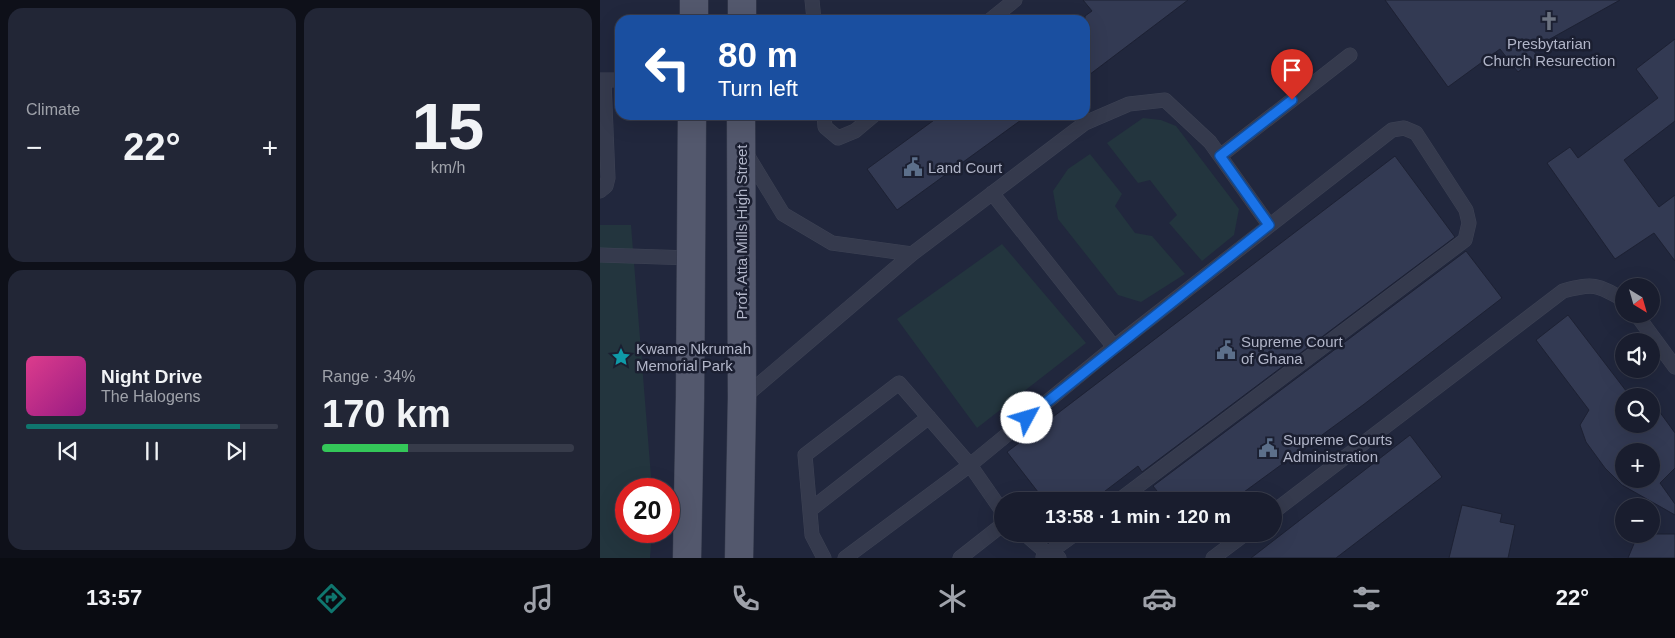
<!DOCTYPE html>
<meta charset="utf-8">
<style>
:root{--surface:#191d2e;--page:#222636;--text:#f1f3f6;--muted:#9fa2aa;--line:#373b4a;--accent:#0f766e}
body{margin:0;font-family:Helvetica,sans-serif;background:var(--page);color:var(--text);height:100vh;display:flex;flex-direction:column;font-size:19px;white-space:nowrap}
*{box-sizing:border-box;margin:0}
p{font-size:16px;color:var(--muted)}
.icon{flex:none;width:28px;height:28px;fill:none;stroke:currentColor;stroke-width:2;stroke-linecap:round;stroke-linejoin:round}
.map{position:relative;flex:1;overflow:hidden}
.side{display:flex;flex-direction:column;gap:8px;padding:8px;background:#0e1019;width:600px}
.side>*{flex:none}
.banner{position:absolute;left:15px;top:15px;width:475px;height:105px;border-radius:15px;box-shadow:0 5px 20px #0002,0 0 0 1px var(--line);background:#1a4fa0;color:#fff;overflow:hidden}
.needle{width:32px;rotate:143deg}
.controls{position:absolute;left:1015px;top:278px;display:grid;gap:10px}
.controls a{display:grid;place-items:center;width:45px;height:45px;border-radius:50%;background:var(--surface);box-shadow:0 5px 20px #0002,0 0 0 1px var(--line);font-size:25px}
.speed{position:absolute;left:15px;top:478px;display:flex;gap:10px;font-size:25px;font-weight:700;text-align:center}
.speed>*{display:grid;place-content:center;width:65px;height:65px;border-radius:50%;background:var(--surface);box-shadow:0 5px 20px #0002,0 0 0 1px var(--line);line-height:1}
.speed .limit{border:8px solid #d22;background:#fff;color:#111}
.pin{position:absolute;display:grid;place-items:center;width:42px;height:42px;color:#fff;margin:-51px -21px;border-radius:50% 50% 50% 0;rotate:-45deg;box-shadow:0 0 5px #0007}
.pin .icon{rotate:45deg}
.me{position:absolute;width:55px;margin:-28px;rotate:51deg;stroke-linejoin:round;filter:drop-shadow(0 0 4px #0008)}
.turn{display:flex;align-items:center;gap:18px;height:105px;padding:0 20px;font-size:22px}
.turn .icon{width:65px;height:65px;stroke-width:2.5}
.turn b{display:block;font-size:35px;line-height:42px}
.big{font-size:38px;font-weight:700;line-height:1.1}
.side .widget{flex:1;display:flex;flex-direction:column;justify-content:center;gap:8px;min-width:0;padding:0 18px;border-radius:15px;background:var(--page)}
.side .dial{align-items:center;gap:0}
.dial b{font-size:65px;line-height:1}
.song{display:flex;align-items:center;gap:15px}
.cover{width:60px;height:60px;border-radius:8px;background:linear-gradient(135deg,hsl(330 70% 55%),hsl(310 70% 35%))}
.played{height:5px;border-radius:2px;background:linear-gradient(90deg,var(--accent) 85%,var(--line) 85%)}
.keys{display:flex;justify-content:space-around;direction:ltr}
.heat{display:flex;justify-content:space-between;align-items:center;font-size:28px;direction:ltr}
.charge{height:8px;border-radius:4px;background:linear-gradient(90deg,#34c759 34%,var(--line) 0)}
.side .tiles{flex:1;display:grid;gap:8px;grid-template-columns:repeat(2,1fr)}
.trip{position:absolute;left:394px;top:492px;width:288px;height:50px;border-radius:25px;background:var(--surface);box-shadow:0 5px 20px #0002,0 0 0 1px var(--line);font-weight:700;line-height:50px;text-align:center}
.tabs{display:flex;height:80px;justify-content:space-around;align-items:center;background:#0a0c12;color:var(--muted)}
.tabs .icon{width:35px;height:35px}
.tabs .on{color:var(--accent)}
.tabs b{font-size:22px;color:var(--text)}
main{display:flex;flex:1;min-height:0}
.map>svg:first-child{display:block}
.green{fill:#23353e}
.building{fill:#333a53;stroke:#1d2133;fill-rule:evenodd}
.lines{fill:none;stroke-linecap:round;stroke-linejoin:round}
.service-casing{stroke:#3e4355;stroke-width:15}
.primary-casing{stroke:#3e4355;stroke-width:29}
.service{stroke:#353a4d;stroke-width:14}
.primary{stroke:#53586d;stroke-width:28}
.route-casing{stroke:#114b97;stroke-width:12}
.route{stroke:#1a73e8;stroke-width:9}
.labels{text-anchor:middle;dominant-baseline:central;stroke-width:5;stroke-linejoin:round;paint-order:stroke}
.poi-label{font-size:15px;fill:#b1b5c8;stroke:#1b1f31;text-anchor:start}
.street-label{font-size:15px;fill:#b1b5c8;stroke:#1b1f31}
</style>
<main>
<section class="side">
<div class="tiles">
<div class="widget"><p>Climate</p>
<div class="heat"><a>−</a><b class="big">22°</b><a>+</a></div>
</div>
<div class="widget dial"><b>15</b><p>km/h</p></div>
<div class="widget">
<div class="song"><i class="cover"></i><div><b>Night Drive</b><p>The Halogens</p></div></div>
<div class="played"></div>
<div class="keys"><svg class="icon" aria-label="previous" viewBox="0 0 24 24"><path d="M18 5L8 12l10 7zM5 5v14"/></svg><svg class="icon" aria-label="pause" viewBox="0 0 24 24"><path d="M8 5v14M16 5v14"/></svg><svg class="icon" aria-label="next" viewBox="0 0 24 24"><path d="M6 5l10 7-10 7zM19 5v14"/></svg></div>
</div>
<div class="widget"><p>Range · 34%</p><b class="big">170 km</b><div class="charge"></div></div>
</div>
</section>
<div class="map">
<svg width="1075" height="558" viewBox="0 0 1075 558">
<rect width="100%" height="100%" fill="#21273d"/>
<path class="green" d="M543 118 561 120 576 126 639 209 634 235 602 261 569 223 577 215 550 180 538 183 507 143Z
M490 154 522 194 515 206 535 233 552 236 585 274 541 302 518 295 458 219 453 191 468 169Z
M0 225H31L52 489H26V531H52L50 558H0Z
M402 244 486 343 377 428 297 319Z"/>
<path class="building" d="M483 0H588L485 78V16L492 11Z
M785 0H1020L932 49 938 56 918 72 900 49 848 87Z
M1075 39V121L1024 160 1059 207 1075 195V261L1054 233 1015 259 947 163 970 147 978 158 1058 98 1036 69Z
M341 115H428L297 210 267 169Z
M795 156 855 237 542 472 538 466 492 501H445L407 452Z
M866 251 902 298 763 405 644 492 651 501H565L553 486Z
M968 315 1030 396H1024V424H1051V400L1075 433V468L1060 483 1075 504V515L1022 485 1005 468 986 442 980 425 989 410 936 340ZM1024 451H1051V479H1024Z
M810 435 842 477 736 558H651Z
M862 505 902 514 900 522 915 525 908 558H849Z
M1038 534H1075V558H1028Z"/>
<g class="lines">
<g class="service-casing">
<path id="service" d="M212 0 214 20
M390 20 415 0
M0 80H20
M224 115 225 127 238 138 255 131 274 115
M146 153 183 214 232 243 312 254
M620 156 750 55
M0 191 6 186 8 178 4 80
M392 193 514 347
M0 255 91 258
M1036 314 1075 367
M143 398 312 254 485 123 529 104 565 100 610 142 669 225
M210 510 329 417
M402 511 370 465 514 347 792 130 804 128 816 133 866 210 869 223 865 240 518 501
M672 513 963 291C993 283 997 284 1024 300
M425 534 448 554 459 558
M443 557 475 534
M224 558 212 535 205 455 299 383 370 465 245 558
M360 558 402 525
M613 558 645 534"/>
</g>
<g class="primary-casing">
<path id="primary" d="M94 20V0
M142 20V0
M87 558 90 398 92 115
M139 558 142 398 141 115"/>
</g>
<use href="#service" class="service"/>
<use href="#primary" class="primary"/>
</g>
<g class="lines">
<g class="route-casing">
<path id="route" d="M427 418 669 225 620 156 692 100"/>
</g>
<use href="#route" class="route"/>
</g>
<defs>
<g id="church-bare" transform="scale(1.5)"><path d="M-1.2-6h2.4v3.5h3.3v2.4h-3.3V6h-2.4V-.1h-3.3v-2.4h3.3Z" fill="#6b7280" stroke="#1b1f31" stroke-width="2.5" paint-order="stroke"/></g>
<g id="civic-bare" transform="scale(1.5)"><path d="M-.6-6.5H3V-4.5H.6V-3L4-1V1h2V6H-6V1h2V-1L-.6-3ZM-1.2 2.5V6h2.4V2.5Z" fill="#5c6f8a" stroke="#1b1f31" stroke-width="2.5" paint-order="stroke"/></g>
<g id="sight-bare" transform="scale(1.5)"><path d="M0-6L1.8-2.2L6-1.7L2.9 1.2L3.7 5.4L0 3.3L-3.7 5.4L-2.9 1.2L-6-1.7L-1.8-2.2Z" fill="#0f9aa8" stroke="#1b1f31" stroke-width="2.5" paint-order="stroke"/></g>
</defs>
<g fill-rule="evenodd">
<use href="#church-bare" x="949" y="21"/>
<use href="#civic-bare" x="313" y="167"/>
<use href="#civic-bare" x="626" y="350"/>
<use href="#sight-bare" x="21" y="357"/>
<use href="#civic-bare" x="668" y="448"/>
</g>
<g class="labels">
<g class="poi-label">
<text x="949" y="43" text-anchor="middle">Presbytarian<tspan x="949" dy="17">Church Resurection</tspan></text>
<text x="328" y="167">Land Court</text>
<text x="641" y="341">Supreme Court<tspan x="641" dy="17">of Ghana</tspan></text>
<text x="36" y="348">Kwame Nkrumah<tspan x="36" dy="17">Memorial Park</tspan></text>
<text x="683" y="439">Supreme Courts<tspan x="683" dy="17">Administration</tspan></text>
</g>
<g class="street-label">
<text transform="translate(141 232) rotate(-90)">Prof. Atta Mills High Street</text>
</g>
</g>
</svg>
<div class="controls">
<a><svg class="needle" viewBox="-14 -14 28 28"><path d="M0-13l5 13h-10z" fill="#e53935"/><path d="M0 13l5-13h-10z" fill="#9fa2aa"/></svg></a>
<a><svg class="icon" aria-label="sound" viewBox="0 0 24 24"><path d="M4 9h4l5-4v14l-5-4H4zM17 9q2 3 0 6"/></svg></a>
<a><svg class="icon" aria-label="search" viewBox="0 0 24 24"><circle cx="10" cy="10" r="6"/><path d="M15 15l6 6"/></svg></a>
<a>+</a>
<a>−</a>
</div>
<div class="speed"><div class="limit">20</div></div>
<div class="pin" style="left:692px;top:100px;background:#d93025"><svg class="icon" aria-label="arrive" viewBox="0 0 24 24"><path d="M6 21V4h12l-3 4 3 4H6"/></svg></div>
<svg class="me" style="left:427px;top:418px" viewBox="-20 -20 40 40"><circle r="19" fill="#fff"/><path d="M0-13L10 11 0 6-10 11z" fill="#1a73e8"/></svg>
<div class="trip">13:58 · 1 min · 120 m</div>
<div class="banner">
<div class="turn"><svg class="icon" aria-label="left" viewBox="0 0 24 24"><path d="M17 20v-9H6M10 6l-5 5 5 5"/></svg><div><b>80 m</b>Turn left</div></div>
</div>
</div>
</main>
<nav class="tabs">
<b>13:57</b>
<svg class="icon on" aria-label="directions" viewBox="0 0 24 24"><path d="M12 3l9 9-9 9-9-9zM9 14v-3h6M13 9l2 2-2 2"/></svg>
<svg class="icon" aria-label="music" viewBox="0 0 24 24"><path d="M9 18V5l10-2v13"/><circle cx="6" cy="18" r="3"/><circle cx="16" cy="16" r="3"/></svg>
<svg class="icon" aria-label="phone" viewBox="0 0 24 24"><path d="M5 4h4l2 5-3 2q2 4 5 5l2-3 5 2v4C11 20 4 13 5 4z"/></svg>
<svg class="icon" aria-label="climate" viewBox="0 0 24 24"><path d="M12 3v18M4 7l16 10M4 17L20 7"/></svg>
<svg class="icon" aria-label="car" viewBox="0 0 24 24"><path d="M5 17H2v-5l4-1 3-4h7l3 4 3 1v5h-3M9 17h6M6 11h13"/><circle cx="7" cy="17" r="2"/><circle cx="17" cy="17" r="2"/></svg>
<svg class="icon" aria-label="filters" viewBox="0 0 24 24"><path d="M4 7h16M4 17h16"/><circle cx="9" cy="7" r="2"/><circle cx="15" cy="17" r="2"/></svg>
<b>22°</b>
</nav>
